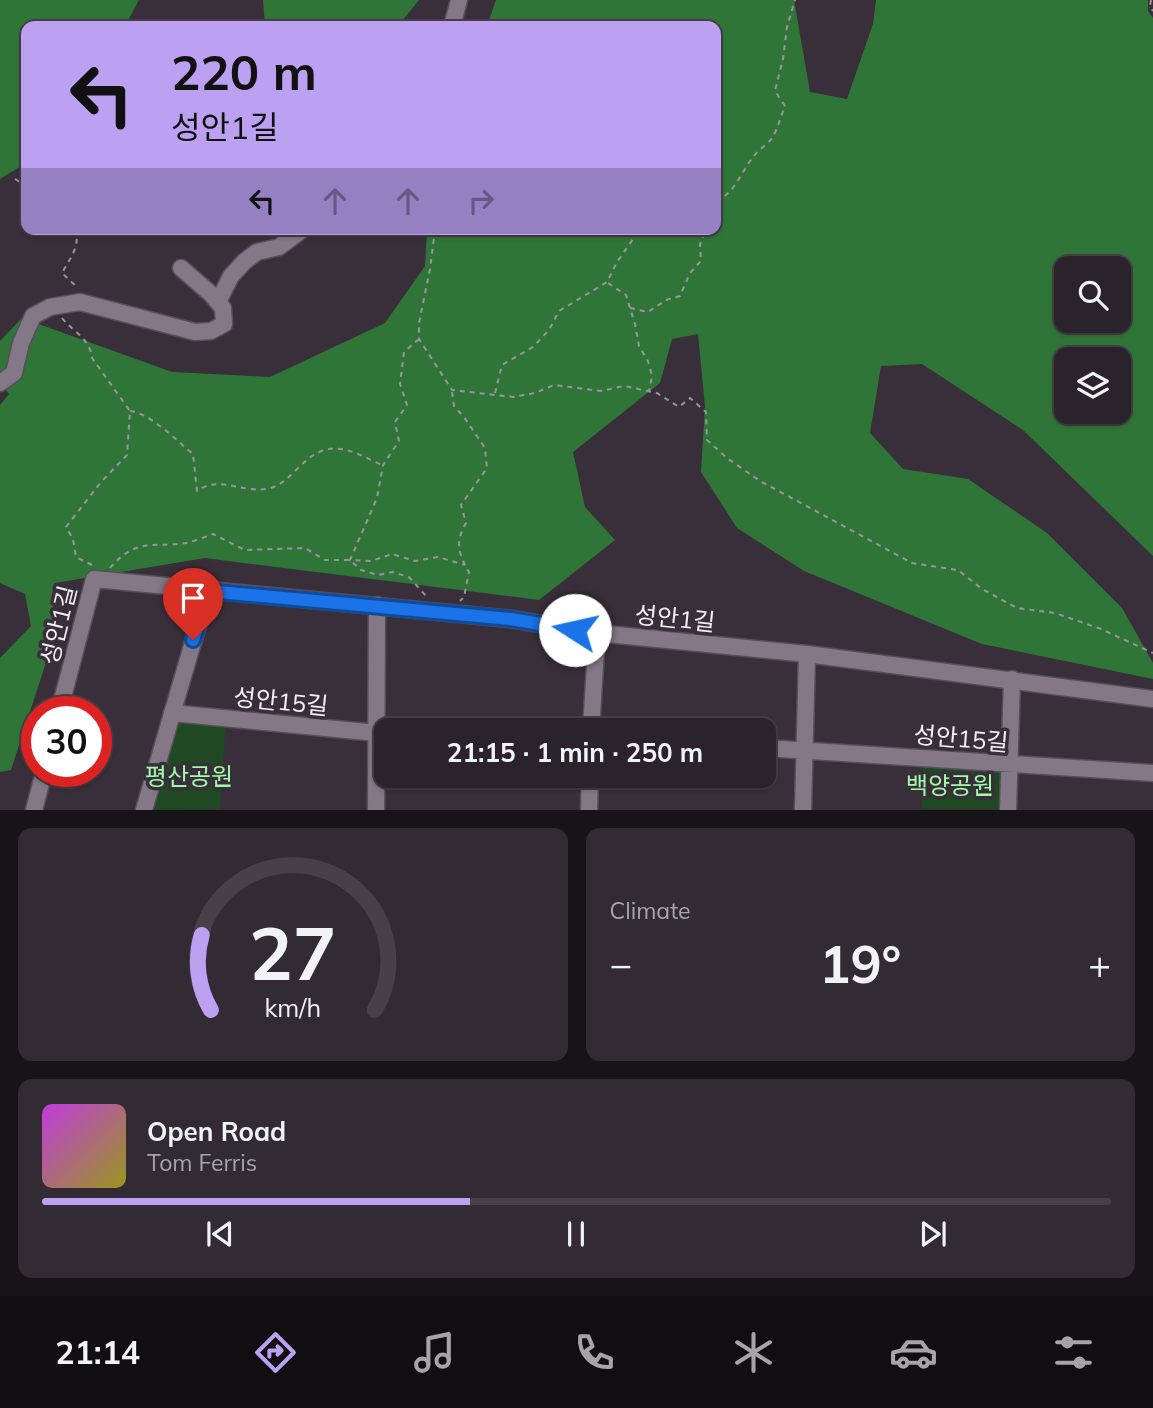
<!DOCTYPE html>
<meta charset="utf-8">
<style>
:root{--surface:#2b232c;--page:#332b34;--text:#f1f3f6;--muted:#a6a4a9;--line:#474048;--accent:#bca0f2}
body{margin:0;font-family:Mulish,"Noto Sans KR",sans-serif;background:var(--page);color:var(--text);height:100vh;display:flex;flex-direction:column;font-size:26px;white-space:nowrap}
*{box-sizing:border-box;margin:0}
p{font-size:23px;color:var(--muted)}
.icon{flex:none;width:38px;height:38px;fill:none;stroke:currentColor;stroke-width:2;stroke-linecap:round;stroke-linejoin:round}
.map{position:relative;height:810px;overflow:hidden}
.details{display:flex;flex-direction:column;gap:18px;padding:18px;background:#181318;flex:1}
.details>*{flex:none}
.banner{position:absolute;left:21px;top:21px;width:700px;height:214px;border-radius:14px;box-shadow:0 2px 5px #0004,0 0 0 2px var(--line);background:#bca0f2;color:#111;overflow:hidden}
.controls{position:absolute;left:1054px;top:256px;display:grid;gap:14px}
.controls a{display:grid;place-items:center;width:77px;height:77px;border-radius:14px;background:var(--surface);box-shadow:0 2px 5px #0004,0 0 0 2px var(--line);font-size:35px}
.speed{position:absolute;left:21px;top:696px;display:flex;gap:14px;font-size:35px;font-weight:700;text-align:center}
.speed>*{display:grid;place-content:center;width:91px;height:91px;border-radius:50%;background:var(--surface);box-shadow:0 2px 5px #0004,0 0 0 2px var(--line);line-height:1}
.speed .limit{border:10px solid #d22;background:#fff;color:#111}
.pin{position:absolute;display:grid;place-items:center;width:60px;height:60px;color:#fff;margin:-72px -30px;border-radius:50% 50% 50% 0;rotate:-45deg;box-shadow:0 0 7px #0007}
.pin .icon{rotate:45deg}
.me{position:absolute;width:77px;margin:-38px;rotate:280deg;stroke-linejoin:round;filter:drop-shadow(0 0 5px #0008)}
.turn{display:flex;align-items:center;gap:24px;height:147px;padding:0 35px;font-size:32px}
.turn .icon{width:91px;height:91px;stroke-width:2.5}
.turn b{display:block;font-size:49px;line-height:60px}
.lanes{display:flex;align-items:center;height:66px;padding:0 35px;background:#0003;justify-content:center;gap:35px;direction:ltr}
.lanes .off{opacity:.35}
.big{font-size:52px;font-weight:700;line-height:1.1}
.details .tile{flex:1;display:flex;flex-direction:column;justify-content:center;gap:10px;min-width:0;padding:0 24px;border-radius:14px;background:var(--page)}
.details .dial{align-items:center;gap:0}
.dial svg{height:182px;overflow:visible;fill:none;stroke:var(--line);stroke-width:7;stroke-linecap:round;text-anchor:middle}
.dial text{fill:var(--text);stroke:none}
.song{display:flex;align-items:center;gap:21px}
.cover{width:84px;height:84px;border-radius:10px;background:linear-gradient(135deg,hsl(290 70% 55%),hsl(60 70% 35%))}
.played{height:7px;border-radius:4px;background:linear-gradient(90deg,var(--accent) 40%,var(--line) 40%)}
.keys{display:flex;justify-content:space-around;direction:ltr}
.heat{display:flex;justify-content:space-between;align-items:center;font-size:38px;direction:ltr}
.details .tiles{flex:1;display:grid;gap:18px;grid-template-columns:1fr 1fr}
.tile:last-child{grid-column:span 2}
.trip{position:absolute;left:374px;top:718px;width:402px;height:70px;border-radius:14px;background:var(--surface);box-shadow:0 2px 5px #0004,0 0 0 2px var(--line);font-weight:700;line-height:70px;text-align:center}
.tab-bar{display:flex;height:112px;justify-content:space-around;align-items:center;background:#110e12;color:var(--muted)}
.tab-bar .icon{width:49px;height:49px}
.tab-bar .selected{color:var(--accent)}
.tab-bar b{font-size:32px;color:var(--text)}
.map>svg:first-child{display:block}
.green{fill:#1e4922}
.forest{fill:#307538;fill-rule:evenodd}
.lines{fill:none;stroke-linecap:round;stroke-linejoin:round}
.minor-casing{stroke:#574f58;stroke-width:19}
.path{stroke:#9c939d;stroke-width:2;stroke-dasharray:5 5;stroke-linecap:butt}
.minor{stroke:#847886;stroke-width:16}
.route-casing{stroke:#114b97;stroke-width:18}
.route{stroke:#1a73e8;stroke-width:12}
.labels{text-anchor:middle;dominant-baseline:central;stroke-width:7;stroke-linejoin:round;paint-order:stroke}
.street-label{font-size:24px;fill:#f4edf5;stroke:#392f3a}
.park-label{font-size:24px;fill:#9ffba5;stroke:#392f3a}
</style>
<div class="map">
<svg width="1153" height="810" viewBox="0 0 1153 810">
<rect width="100%" height="100%" fill="#392f3a"/>
<path class="green" d="M172 713 226 719 220 809 144 810Z
M921 757 1008 765V809H922Z"/>
<path class="forest" d="M0 0H139L125 26H26V163L0 179Z
M263 0H419L398 26H265Z
M496 0H794L810 92 847 99 873 24 876 0H1148V11L1153 18V556L1023 430 922 364 881 366 870 433 903 469 968 479 1047 533 1122 608 1153 663V679L982 644 804 571 737 528 701 472 705 406 698 334 672 339 660 383 573 452 585 507 615 540 539 600 205 558 55 583 51 647 11 770 0 772V658L31 626 25 594 0 583V405L9 394 0 382V341L22 318 172 372 270 377 385 323 425 266 427 229H716V26H487ZM1066 268H1118V320H1066ZM1066 359H1118V411H1066Z"/>
<g class="lines">
<g class="minor-casing">
<path id="minor" d="M452 26 459 0
M218 302 231 276 245 261 257 252 279 247 303 229
M0 383 14 373 21 343 33 316 50 307 80 302 195 332 211 331 224 324 223 308 211 294 181 268
M59 712 94 579 511 619 597 633 807 654 1153 699
M172 713 387 734
M591 730 597 633
M765 748 1153 773
M34 810 44 772
M144 810 208 591
M376 810 377 605
M589 810 590 775
M803 810 807 654
M1008 810 1012 679"/>
</g>
<path class="path" d="M1151 0 1150 6 1153 11
M15 179 26 186
M716 201C735 194 741 171 754 156 759 149 768 144 773 137 778 127 781 116 785 106L775 91 783 59 787 27 795 0
M75 229C81 246 70 258 62 273L78 288
M435 229 430 269 419 323V339L452 390 513 397 535 393 554 385 601 391 624 386 657 393 679 407 690 398 706 412 707 440 727 458 760 481 912 563 958 570 982 589 1017 608 1055 613 1101 629 1153 653
M608 283 626 295 635 324 639 346 648 361 652 376 649 392
M630 308 648 312 666 300 680 296 690 273 701 261 700 244 706 229
M62 318C73 332 90 338 92 358L130 411 127 455 101 482 66 527 73 539 76 557 92 565
M419 339 404 352 400 384 407 405 395 422 399 441 383 465 377 498 350 560 371 561 392 554 415 561 438 557 465 565
M452 392 454 406 464 417 485 448 487 468 461 505 466 523C455 542 458 553 469 572L464 597 460 601
M495 393 502 365 533 347 549 330 559 311 607 282 617 262 640 229
M130 411C150 413 177 441 193 454L197 491C219 475 242 493 266 489 290 486 301 456 325 450 345 444 365 458 382 465
M110 568C137 537 152 548 186 543 195 541 205 537 213 534L245 550 305 548 325 560H350L361 570 378 575 392 572 409 577 427 597"/>
<use href="#minor" class="minor"/>
</g>
<g class="lines">
<g class="route-casing">
<path id="route" d="M193 640 208 591 511 619 575 630"/>
</g>
<use href="#route" class="route"/>
</g>
<g class="labels">
<g class="street-label">
<text transform="translate(675 618) rotate(6)">성안1길</text>
<text transform="translate(58 625) rotate(-76)">성안1길</text>
<text transform="translate(281 701) rotate(6)">성안15길</text>
<text transform="translate(961 738) rotate(5)">성안15길</text>
</g>
<g class="park-label">
<text x="189" y="776">평산공원</text>
<text x="950" y="785">백양공원</text>
</g>
</g>
</svg>
<div class="controls">
<a><svg class="icon" aria-label="search" viewBox="0 0 24 24"><circle cx="10" cy="10" r="6"/><path d="M15 15l6 6"/></svg></a>
<a><svg class="icon" aria-label="layers" viewBox="0 0 24 24"><path d="M12 4l9 5-9 5-9-5zM3 14l9 5 9-5"/></svg></a>
</div>
<div class="speed"><div class="limit">30</div></div>
<div class="pin" style="left:193px;top:640px;background:#d93025"><svg class="icon" aria-label="arrive" viewBox="0 0 24 24"><path d="M6 21V4h12l-3 4 3 4H6"/></svg></div>
<svg class="me" style="left:575px;top:630px" viewBox="-20 -20 40 40"><circle r="19" fill="#fff"/><path d="M0-13L10 11 0 6-10 11z" fill="#1a73e8"/></svg>
<div class="trip">21:15 · 1 min · 250 m</div>
<div class="banner">
<div class="turn"><svg class="icon" aria-label="left" viewBox="0 0 24 24"><path d="M17 20v-9H6M10 6l-5 5 5 5"/></svg><div><b>220 m</b>성안1길</div></div>
<div class="lanes"><svg class="icon" aria-label="left" viewBox="0 0 24 24"><path d="M17 20v-9H6M10 6l-5 5 5 5"/></svg><svg class="icon off" aria-label="ahead" viewBox="0 0 24 24"><path d="M12 20V5M6 11l6-6 6 6"/></svg><svg class="icon off" aria-label="ahead" viewBox="0 0 24 24"><path d="M12 20V5M6 11l6-6 6 6"/></svg><svg class="icon off" aria-label="right" viewBox="0 0 24 24"><path d="M7 20v-9h11M14 6l5 5-5 5"/></svg></div>
</div>
</div>
<section class="details">
<div class="tiles">
<div class="tile dial"><svg viewBox="0 0 100 80">
<path d="M14 69A42 42 0 1 1 86 69"/>
<path d="M14 69A42 42 0 0 1 10 36" stroke="#bca0f2"/>
<text x="50" y="56" font-size="32" font-weight="700">27</text>
<text x="50" y="72" font-size="11">km/h</text>
</svg></div>
<div class="tile"><p>Climate</p>
<div class="heat"><a>−</a><b class="big">19°</b><a>+</a></div>
</div>
<div class="tile">
<div class="song"><i class="cover"></i><div><b>Open Road</b><p>Tom Ferris</p></div></div>
<div class="played"></div>
<div class="keys"><svg class="icon" aria-label="previous" viewBox="0 0 24 24"><path d="M18 5L8 12l10 7zM5 5v14"/></svg><svg class="icon" aria-label="pause" viewBox="0 0 24 24"><path d="M8 5v14M16 5v14"/></svg><svg class="icon" aria-label="next" viewBox="0 0 24 24"><path d="M6 5l10 7-10 7zM19 5v14"/></svg></div>
</div>
</div>
</section>
<nav class="tab-bar">
<b>21:14</b>
<svg class="icon selected" aria-label="directions" viewBox="0 0 24 24"><path d="M12 3l9 9-9 9-9-9zM9 14v-3h6M13 9l2 2-2 2"/></svg>
<svg class="icon" aria-label="music" viewBox="0 0 24 24"><path d="M9 18V5l10-2v13"/><circle cx="6" cy="18" r="3"/><circle cx="16" cy="16" r="3"/></svg>
<svg class="icon" aria-label="phone" viewBox="0 0 24 24"><path d="M5 4h4l2 5-3 2q2 4 5 5l2-3 5 2v4C11 20 4 13 5 4z"/></svg>
<svg class="icon" aria-label="climate" viewBox="0 0 24 24"><path d="M12 3v18M4 7l16 10M4 17L20 7"/></svg>
<svg class="icon" aria-label="car" viewBox="0 0 24 24"><path d="M5 17H2v-5l4-1 3-4h7l3 4 3 1v5h-3M9 17h6M6 11h13"/><circle cx="7" cy="17" r="2"/><circle cx="17" cy="17" r="2"/></svg>
<svg class="icon" aria-label="filters" viewBox="0 0 24 24"><path d="M4 7h16M4 17h16"/><circle cx="9" cy="7" r="2"/><circle cx="15" cy="17" r="2"/></svg>
</nav>
